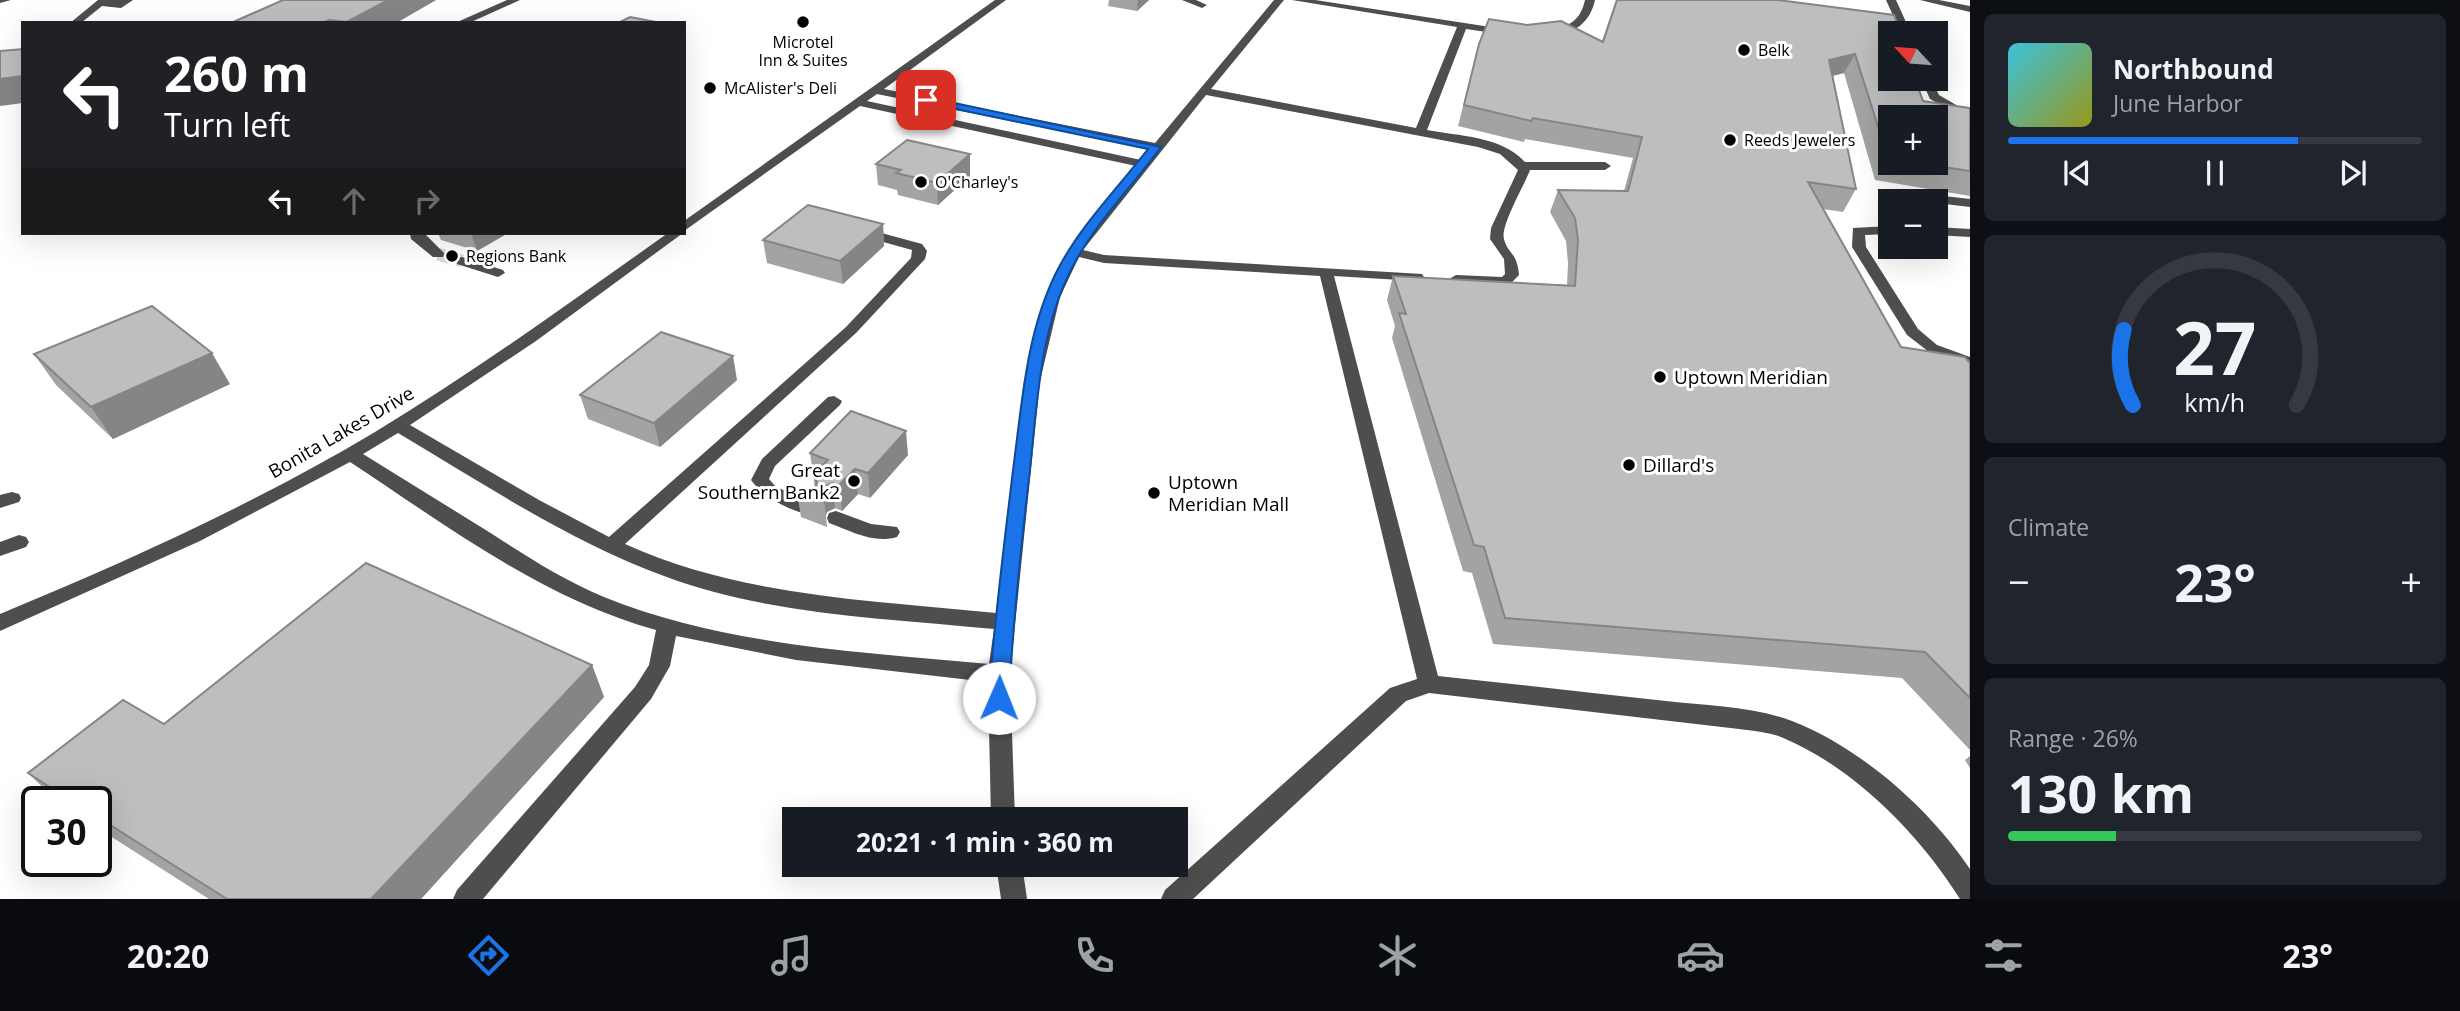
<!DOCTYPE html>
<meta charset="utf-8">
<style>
:root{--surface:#171b24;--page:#20242c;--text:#f1f3f6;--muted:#9ea1a6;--line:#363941;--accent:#1a73e8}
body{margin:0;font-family:"Open Sans",sans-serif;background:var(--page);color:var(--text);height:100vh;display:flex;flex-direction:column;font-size:26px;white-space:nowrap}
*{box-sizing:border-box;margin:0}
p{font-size:23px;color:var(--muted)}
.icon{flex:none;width:38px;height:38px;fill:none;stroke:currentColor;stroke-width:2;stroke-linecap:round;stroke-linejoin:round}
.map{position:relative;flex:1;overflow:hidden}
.drawer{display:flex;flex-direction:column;gap:14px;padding:14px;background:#0d0f14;width:490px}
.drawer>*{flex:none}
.guide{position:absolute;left:21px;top:21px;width:665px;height:214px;border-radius:0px;box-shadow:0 7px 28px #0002;background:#202124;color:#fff;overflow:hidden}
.needle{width:46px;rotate:296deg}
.buttons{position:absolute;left:1878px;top:21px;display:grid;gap:14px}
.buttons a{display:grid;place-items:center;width:70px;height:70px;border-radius:0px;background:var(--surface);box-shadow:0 7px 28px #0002;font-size:35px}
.speed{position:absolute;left:21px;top:786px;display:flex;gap:14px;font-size:35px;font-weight:700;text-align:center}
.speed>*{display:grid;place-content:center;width:91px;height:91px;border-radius:50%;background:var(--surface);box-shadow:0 7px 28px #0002;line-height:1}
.speed .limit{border:4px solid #111;border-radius:10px;background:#fff;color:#111}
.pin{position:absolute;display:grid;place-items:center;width:60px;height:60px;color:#fff;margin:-30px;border-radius:14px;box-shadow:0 4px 10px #0006}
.me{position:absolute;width:77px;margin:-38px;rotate:1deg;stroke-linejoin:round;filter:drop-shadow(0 0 5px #0008)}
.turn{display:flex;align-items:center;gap:24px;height:147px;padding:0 28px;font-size:32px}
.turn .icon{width:91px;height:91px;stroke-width:2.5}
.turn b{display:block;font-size:49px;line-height:60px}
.lanes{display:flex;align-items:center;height:66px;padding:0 28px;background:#0003;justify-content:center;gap:35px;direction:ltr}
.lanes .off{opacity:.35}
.big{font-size:52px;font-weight:700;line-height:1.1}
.drawer .widget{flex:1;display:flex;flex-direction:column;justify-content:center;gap:10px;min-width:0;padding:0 24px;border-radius:10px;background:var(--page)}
.drawer .dial{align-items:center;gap:0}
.dial svg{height:182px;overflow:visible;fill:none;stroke:var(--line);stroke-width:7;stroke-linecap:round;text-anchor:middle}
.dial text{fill:var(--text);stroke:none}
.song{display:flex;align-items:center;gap:21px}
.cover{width:84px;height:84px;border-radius:10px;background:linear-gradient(135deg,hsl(190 70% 55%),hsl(60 70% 35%))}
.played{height:7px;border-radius:4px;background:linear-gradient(90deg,var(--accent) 70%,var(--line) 70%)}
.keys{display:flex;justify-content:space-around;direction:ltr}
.heat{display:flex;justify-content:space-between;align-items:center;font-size:38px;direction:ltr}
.charge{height:10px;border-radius:5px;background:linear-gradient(90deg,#34c759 26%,var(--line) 0)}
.trip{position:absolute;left:782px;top:807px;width:406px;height:70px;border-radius:0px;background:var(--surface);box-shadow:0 7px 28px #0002;font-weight:700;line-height:70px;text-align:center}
.menu{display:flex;height:112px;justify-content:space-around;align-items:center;background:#090b0e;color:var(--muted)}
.menu .icon{width:49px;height:49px}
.menu .on{color:var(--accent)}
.menu b{font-size:32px;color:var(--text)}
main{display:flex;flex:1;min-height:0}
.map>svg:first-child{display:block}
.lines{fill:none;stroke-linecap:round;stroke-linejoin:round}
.minor-tunnel{stroke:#d9d9d9;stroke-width:13;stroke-dasharray:13 7;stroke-linecap:butt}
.minor{fill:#4e4e4e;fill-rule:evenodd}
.wall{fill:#a3a3a3;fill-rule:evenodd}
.shaded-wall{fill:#858585}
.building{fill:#bebebe;stroke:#858585;stroke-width:2}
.route{fill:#1a73e8;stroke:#114b97;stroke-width:2}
.poi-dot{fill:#000;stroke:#fff;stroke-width:2.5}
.labels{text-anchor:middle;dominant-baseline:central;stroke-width:6;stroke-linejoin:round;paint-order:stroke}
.far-poi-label{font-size:16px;fill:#000;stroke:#fff;text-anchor:start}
.poi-label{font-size:19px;fill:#000;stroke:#fff;text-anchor:start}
.street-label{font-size:19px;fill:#000;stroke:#fff}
</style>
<main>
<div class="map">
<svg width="1970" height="899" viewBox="0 0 1970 899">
<rect width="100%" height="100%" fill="#fff"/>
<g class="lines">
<path class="minor-tunnel" d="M438 254 462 261"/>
<path class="minor" d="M0 0H11L0 3Z
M109 0H133L121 8 102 6 81 23H70L98 0Z
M507 0H520L469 23H455Z
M995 0H1006L884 89 1155 143 1274 0H1284L1211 89 1416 128 1457 27 1292 0H1315L1510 30V34L1507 35 1466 29 1427 130C1458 136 1502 136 1525 162H1605L1611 166 1605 170H1530C1525 184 1500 226 1504 239 1508 255 1517 251 1519 275L1510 284 1456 283 1449 279 1456 275 1502 277 1505 274 1504 259 1490 239 1491 228 1518 170 1500 154 1478 147 1206 95 1083 250 1104 255 1422 274 1424 277 1417 281 1334 276 1438 676C1514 684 1590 693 1666 701 1707 706 1753 706 1792 721 1861 748 1929 808 1970 869V899H1960C1919 834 1854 767 1781 737 1768 732 1753 731 1739 729L1429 693 1406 701 1193 899H1161L1165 890 1390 688 1417 679 1320 276 1104 263 1079 257 1060 297 1040 381 1010 674 1015 819H991L988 682 796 660 676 636 670 666 651 699 483 899H453L457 890 635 687 649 665 656 630C543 599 446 525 350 462L200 541 0 631V614C128 561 256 503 375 432 476 371 572 301 668 233H683L536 341 410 425 539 500 609 537 846 327 911 258 912 250 858 235V229L863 228 922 244 927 251 925 259 856 333 625 544C742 597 870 600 996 613L1024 381 1046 297 1054 275 1076 238 1136 166 860 106 684 231V221ZM877 94 1150 149 1141 160 867 101ZM398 433C484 484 569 541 664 576 768 615 884 618 994 629L989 664C861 652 725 646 604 597 563 580 526 556 489 532 447 506 405 480 363 454Z
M1182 0H1196L1207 5 1202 8Z
M1585 0H1595C1590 23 1573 36 1549 34V30C1569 26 1580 22 1585 0Z
M1886 0H1896L1911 33H1901Z
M1920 0H1939L1970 6V12Z
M1921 79H1931L1939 95 1970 113V121L1930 99Z
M1892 190 1970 199V207L1887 197V191Z
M1890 226V234L1865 235 1866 247 1918 329 1937 345 1970 357V367L1933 355 1907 335 1852 247 1853 228Z
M1936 227 1970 229V237L1936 235Z
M410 233H424L445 254 443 257H433L411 239Z
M462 257 503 270 505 273 498 277 457 264V258Z
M834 396 842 401 840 405 775 466 769 479 776 487 816 503 818 508 816 513C798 518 761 495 751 480L762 459 828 397Z
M12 492 19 494 21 498 19 502 0 508V495Z
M836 511 871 524 897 527 900 532 897 537C873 544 851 531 829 523L827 518 829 513Z
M19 535 26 537 29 542 26 547 0 556V542Z
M996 864H1022L1027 899H1001Z"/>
</g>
<path class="wall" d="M283 0H436L396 23H231Z
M1109 0H1149L1137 11 1108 6Z
M1616 0 1890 33 1923 101 1970 110V196L1875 180 1844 73 1833 76 1856 189 1843 212 1823 209 1901 347 1970 363V750L1902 678 1493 644 1472 573 1463 571 1392 338 1395 326 1387 300 1393 276 1567 285 1568 263 1566 241 1550 212 1558 190 1624 191 1633 158 1525 139 1524 142 1458 126 1479 44 1602 41ZM1890 117 1936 163H1890Z
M970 154V176L938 205 898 195 897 190 878 185 876 164Z
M883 224 884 246 843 284 767 263 763 240Z
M438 233H508L477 251 441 240Z
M34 354 230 384 113 439 56 385Z
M737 380 660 447 588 419 580 395Z
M810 453 908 455 870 498 858 494 842 511 835 508 827 512 826 515 827 527 801 517 797 492 815 489Z
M592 665 604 697 421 899H209L96 827V802H58L28 773 164 724Z
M1970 756V768L1965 760Z"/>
<path class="shaded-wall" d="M388 0H436L396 23H347Z
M1138 0H1149L1137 11Z
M1855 54 1844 73 1819 79 1829 60Z
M23 76V103L0 106V79Z
M970 154V176L938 205 937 183Z
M883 224 884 246 843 284 840 261Z
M471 233H508L477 251Z
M212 353 230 384 113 439 91 407Z
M733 356 737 380 660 447 654 423Z
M906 431 908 455 870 498 868 473Z
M855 469 858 494 842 511 839 485Z
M832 483 835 508 827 512 826 515 824 502 821 494 823 487Z
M592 665 604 697 421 899H371Z"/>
<path class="building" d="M283 0H388L347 22 329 20 323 23H231Z
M1617 0H1778L1894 15 1901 33H1890V79H1915L1923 101 1969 108 1970 110V171L1917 163H1936V117H1890V158H1888L1855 54 1829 60 1856 189 1808 182 1901 347 1965 357 1970 363V698L1925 652 1505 618 1484 547 1474 545 1399 313 1406 314 1393 276 1575 286 1578 240 1575 218 1558 190 1628 191 1642 137 1533 118 1531 121 1464 105 1479 44 1489 19 1527 25 1561 21 1603 42Z
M630 17 661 23H618Z
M23 49V76L0 79V51Z
M907 140 970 154 937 183 896 173 901 170 876 164Z
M808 205 883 224 840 261 763 240Z
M152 306 212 353 91 407 34 354Z
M661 332 733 356 654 423 580 395Z
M851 411 906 431 868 473 855 469 839 485 832 483 823 487 821 494 824 502 797 492 815 489 817 482 813 475 828 460 810 453Z
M366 563 592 665 371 899H227L96 816V802H73L28 773 123 700 164 724Z"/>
<path class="route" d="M926 97 1161 147C1131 188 1092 226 1070 272 1040 332 1037 404 1030 470 1021 546 1013 621 1009 698L1007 704 999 706 992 704 989 698C994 621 1004 546 1013 470 1022 404 1026 333 1056 273 1078 228 1117 189 1148 149L922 102V98Z"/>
<g class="poi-dot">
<circle cx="803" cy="22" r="7"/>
<circle cx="1744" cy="50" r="7"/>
<circle cx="710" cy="88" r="7"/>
<circle cx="1730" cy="140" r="7"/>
<circle cx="921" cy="182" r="7"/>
<circle cx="452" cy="256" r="7"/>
<circle cx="1660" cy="377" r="7"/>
<circle cx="1629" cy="465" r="7"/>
<circle cx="854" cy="481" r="7"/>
<circle cx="1154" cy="493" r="7"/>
</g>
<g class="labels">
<g class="far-poi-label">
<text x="803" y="42" text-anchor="middle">Microtel<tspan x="803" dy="18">Inn &amp; Suites</tspan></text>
<text x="1758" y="50">Belk</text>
<text x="724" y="88">McAlister's Deli</text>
<text x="1744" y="140">Reeds Jewelers</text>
<text x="935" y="182">O'Charley's</text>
<text x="466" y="256">Regions Bank</text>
</g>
<g class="poi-label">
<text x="1674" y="377">Uptown Meridian</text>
<text x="1643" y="465">Dillard's</text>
<text x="840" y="470" text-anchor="end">Great<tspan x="840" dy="22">Southern Bank2</tspan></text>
<text x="1168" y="482">Uptown<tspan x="1168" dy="22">Meridian Mall</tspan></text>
</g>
<g class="street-label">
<text transform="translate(341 432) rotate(-30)">Bonita Lakes Drive</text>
</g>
</g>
</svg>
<div class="buttons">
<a><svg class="needle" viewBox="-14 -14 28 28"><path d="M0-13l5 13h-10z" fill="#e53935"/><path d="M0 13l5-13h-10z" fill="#9ea1a6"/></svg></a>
<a>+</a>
<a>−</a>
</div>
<div class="speed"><div class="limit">30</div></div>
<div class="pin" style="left:926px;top:100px;background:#d93025"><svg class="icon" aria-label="arrive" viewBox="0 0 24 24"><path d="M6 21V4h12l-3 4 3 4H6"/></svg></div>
<svg class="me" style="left:999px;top:698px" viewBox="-20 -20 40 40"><circle r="19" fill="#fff"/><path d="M0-13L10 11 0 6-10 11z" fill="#1a73e8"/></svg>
<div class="trip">20:21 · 1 min · 360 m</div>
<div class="guide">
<div class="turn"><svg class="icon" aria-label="left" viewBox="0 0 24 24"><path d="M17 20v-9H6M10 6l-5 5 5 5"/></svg><div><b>260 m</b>Turn left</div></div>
<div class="lanes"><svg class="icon" aria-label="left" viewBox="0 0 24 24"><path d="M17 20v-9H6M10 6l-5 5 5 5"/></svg><svg class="icon off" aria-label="ahead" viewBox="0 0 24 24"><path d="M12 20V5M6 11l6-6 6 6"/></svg><svg class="icon off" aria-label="right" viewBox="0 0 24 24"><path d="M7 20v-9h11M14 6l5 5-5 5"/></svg></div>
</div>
</div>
<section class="drawer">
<div class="widget">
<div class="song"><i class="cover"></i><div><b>Northbound</b><p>June Harbor</p></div></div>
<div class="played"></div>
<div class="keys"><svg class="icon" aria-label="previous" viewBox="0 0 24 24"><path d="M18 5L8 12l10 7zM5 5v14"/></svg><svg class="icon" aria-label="pause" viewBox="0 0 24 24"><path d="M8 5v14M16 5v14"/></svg><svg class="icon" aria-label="next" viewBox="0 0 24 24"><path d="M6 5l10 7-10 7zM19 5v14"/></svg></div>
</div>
<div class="widget dial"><svg viewBox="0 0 100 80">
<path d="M14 69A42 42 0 1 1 86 69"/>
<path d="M14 69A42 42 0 0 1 10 36" stroke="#1a73e8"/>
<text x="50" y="56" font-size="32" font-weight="700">27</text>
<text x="50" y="72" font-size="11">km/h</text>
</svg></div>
<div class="widget"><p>Climate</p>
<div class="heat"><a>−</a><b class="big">23°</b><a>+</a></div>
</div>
<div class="widget"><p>Range · 26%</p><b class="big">130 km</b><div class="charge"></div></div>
</section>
</main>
<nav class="menu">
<b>20:20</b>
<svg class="icon on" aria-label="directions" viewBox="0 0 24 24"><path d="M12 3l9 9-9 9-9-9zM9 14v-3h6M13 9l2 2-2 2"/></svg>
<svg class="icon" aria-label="music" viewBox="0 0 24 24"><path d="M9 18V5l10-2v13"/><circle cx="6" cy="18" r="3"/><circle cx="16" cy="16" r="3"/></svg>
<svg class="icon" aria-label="phone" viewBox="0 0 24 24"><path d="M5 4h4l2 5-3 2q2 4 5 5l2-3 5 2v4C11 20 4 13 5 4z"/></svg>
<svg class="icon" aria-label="climate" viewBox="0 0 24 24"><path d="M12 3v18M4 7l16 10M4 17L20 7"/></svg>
<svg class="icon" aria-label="car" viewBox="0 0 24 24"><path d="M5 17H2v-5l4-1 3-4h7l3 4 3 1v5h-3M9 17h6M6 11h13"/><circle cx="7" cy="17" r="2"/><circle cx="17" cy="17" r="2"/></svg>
<svg class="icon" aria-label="filters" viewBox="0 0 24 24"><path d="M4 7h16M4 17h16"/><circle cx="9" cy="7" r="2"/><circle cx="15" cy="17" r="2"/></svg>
<b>23°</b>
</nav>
